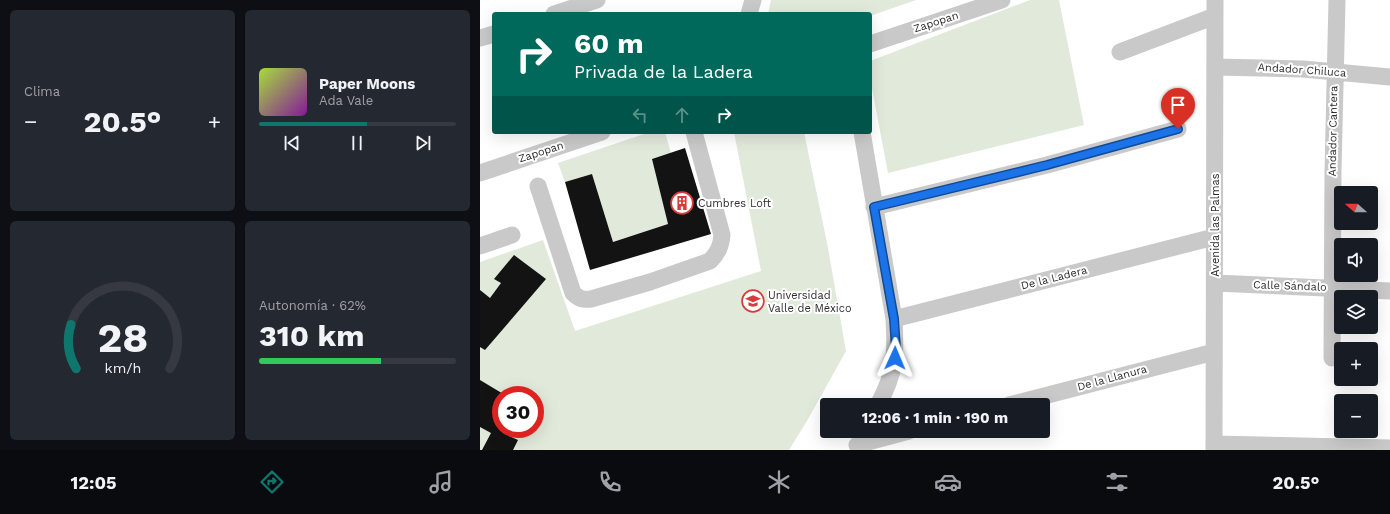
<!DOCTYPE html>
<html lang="es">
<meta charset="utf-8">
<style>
:root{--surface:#171b24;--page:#242831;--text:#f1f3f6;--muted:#9ea1a6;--line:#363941;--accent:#0f766e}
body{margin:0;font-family:"Work Sans",sans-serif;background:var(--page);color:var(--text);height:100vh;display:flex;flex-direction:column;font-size:15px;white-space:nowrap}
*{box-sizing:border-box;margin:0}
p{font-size:13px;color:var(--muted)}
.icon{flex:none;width:22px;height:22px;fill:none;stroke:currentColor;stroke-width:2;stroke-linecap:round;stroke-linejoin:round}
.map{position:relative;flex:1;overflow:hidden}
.side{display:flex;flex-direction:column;gap:10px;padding:10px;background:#0d0f14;width:480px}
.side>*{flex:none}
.guide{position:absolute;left:12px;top:12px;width:380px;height:122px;border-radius:4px;box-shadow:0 4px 16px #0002;background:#00695c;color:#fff;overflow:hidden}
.needle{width:26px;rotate:291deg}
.buttons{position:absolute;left:854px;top:186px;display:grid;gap:8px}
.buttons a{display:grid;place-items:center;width:44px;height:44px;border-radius:4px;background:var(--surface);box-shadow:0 4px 16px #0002;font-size:20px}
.speed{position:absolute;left:12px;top:386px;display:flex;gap:8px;font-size:20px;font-weight:700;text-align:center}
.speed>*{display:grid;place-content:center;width:52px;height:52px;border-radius:50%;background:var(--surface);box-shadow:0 4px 16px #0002;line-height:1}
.speed .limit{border:6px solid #d22;background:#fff;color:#111}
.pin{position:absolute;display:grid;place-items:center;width:34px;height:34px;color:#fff;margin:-41px -17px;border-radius:50% 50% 50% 0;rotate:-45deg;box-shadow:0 0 4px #0007}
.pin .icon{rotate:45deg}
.me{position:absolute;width:44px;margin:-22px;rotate:1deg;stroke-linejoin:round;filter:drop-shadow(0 0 3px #0008)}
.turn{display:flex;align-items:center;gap:14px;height:84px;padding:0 16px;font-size:18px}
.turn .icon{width:52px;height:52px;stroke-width:2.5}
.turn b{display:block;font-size:28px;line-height:34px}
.lanes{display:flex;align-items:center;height:38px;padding:0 16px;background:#0003;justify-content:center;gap:20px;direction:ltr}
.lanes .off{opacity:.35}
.big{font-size:30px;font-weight:700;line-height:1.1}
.side .widget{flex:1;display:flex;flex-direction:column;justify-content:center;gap:6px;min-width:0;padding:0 14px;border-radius:6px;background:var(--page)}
.side .dial{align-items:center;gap:0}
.dial svg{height:104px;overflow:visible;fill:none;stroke:var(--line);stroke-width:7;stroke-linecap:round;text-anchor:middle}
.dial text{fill:var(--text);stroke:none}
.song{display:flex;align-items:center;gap:12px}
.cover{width:48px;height:48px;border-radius:6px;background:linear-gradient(135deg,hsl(80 70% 55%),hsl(290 70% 35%))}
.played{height:4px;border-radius:2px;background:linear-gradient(90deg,var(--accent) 55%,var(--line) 55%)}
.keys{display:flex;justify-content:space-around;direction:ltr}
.heat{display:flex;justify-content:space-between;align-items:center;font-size:22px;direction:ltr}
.charge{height:6px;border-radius:3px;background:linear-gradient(90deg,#34c759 62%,var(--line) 0)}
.side .tiles{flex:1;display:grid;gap:10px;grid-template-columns:repeat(2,1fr)}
.trip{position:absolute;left:340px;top:398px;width:230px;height:40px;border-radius:4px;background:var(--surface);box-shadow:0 4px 16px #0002;font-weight:700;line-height:40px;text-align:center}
.menu{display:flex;height:64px;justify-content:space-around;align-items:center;background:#090b0e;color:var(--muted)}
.menu .icon{width:28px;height:28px}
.menu .active{color:var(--accent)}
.menu b{font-size:18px;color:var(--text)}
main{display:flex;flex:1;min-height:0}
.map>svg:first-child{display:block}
.green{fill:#e1e9db;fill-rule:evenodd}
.building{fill:#131313}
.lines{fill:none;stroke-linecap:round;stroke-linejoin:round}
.minor{stroke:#c9c9c9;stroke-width:17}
.route-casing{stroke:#114b97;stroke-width:10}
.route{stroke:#1a73e8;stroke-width:7}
.labels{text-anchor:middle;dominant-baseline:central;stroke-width:4;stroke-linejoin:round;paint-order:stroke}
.street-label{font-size:11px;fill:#2c2c2c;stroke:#fff}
.poi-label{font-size:11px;fill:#2c2c2c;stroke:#fff;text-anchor:start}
</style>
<main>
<section class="side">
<div class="tiles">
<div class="widget"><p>Clima</p>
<div class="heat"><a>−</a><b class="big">20.5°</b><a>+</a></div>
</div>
<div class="widget">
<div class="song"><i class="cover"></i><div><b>Paper Moons</b><p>Ada Vale</p></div></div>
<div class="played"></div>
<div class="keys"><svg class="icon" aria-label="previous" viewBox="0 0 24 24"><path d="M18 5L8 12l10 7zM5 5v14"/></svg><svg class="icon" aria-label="pause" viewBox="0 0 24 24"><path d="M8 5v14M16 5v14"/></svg><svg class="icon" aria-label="next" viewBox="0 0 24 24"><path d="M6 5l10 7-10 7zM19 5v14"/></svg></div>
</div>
<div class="widget dial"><svg viewBox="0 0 100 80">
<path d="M14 69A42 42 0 1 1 86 69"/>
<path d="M14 69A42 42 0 0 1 10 35" stroke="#0f766e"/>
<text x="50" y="56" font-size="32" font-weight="700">28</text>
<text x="50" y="72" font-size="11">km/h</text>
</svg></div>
<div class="widget"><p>Autonomía · 62%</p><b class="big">310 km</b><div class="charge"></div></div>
</div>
</section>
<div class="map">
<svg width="910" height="450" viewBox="0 0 910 450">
<rect width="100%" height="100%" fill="#fff"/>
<path class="green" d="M291 0H436L390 16V14H288Z
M550 0H579L604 125 408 173 390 78V61Z
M170 132H185L191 153 173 159 188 224 133 242 112 174 85 182 78 163Z
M254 132H324L348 248 366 351 327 421 309 450H0V262L63 240 95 331 281 271ZM21 395H55V429H21Z"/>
<path class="building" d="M205 148 231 234 110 270 85 182 112 174 133 242 188 224 172 159Z
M34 255 66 279 5 350 0 347V290L10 298 21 283 14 279Z
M0 380 25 395H21V429H33L29 436 38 440 33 450H2L11 433 0 427Z"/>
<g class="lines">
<path class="minor" d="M74 14 117 0
M269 14 273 0
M0 38 14 34
M390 44 522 0
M640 52 735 16
M735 67 823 69 910 77
M382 132 414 319C416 355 416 372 398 405
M0 173 122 132
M58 186 93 293C99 299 103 300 111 299L170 282 230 261C238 253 241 246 242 235L214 132
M394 207 567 165 698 129
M0 246 32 235
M735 283 910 291
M414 319 734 237
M852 358 853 171 857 0
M529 405 734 352
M734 444 910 448
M377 445 429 431
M734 450 735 0"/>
</g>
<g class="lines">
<g class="route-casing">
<path id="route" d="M415 358 416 349 414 319 394 207 567 165 698 129"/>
</g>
<use href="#route" class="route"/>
</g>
<defs>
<g id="building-ring" transform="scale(1.15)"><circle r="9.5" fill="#fff" stroke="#d73b3c" stroke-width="1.5"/><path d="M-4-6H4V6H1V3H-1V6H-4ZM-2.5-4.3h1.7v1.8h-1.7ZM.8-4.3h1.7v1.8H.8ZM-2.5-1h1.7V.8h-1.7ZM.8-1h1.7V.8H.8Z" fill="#d73b3c"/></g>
<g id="university-ring" transform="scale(1.15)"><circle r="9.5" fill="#fff" stroke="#d73b3c" stroke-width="1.5"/><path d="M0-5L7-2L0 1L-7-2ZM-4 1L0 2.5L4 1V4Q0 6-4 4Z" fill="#d73b3c"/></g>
</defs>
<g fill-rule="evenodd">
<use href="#building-ring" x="202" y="203"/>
<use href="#university-ring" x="273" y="301"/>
</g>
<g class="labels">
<g class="street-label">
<text transform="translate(456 22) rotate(-18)">Zapopan</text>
<text transform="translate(822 70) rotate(4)">Andador Chiluca</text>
<text transform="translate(853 131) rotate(-89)">Andador Cantera</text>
<text transform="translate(61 152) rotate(-18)">Zapopan</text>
<text transform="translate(735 225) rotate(-90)">Avenida las Palmas</text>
<text transform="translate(574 278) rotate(-14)">De la Ladera</text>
<text transform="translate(810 286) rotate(2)">Calle Sándalo</text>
<text transform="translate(632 378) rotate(-15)">De la Llanura</text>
</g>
<g class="poi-label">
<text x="218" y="203">Cumbres Loft</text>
<text x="288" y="295">Universidad<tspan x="288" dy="13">Valle de México</tspan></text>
</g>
</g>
</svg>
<div class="buttons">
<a><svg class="needle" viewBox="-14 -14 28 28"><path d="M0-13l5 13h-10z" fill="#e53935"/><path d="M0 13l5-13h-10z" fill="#9ea1a6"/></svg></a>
<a><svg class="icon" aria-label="sound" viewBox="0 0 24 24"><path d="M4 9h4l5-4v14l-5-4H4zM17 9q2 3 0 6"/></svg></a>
<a><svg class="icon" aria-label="layers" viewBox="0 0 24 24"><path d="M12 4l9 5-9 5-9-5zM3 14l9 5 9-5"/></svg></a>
<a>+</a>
<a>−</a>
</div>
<div class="speed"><div class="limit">30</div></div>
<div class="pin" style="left:698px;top:129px;background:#d93025"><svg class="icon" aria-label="arrive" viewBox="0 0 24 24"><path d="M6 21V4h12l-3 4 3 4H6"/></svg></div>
<svg class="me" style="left:415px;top:358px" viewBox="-20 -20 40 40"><path d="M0-17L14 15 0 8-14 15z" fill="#1a73e8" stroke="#fff" stroke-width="4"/></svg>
<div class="trip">12:06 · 1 min · 190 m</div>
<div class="guide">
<div class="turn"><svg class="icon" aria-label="right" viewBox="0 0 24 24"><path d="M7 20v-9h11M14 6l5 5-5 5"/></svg><div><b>60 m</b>Privada de la Ladera</div></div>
<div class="lanes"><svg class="icon off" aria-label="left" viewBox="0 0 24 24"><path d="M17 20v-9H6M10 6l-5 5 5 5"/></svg><svg class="icon off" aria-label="ahead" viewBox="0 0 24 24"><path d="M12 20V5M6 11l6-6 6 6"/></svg><svg class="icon" aria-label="right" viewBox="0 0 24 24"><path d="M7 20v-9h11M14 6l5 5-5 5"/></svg></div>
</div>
</div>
</main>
<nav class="menu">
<b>12:05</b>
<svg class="icon active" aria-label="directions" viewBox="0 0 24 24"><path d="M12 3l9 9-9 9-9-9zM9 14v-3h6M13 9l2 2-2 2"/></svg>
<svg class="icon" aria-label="music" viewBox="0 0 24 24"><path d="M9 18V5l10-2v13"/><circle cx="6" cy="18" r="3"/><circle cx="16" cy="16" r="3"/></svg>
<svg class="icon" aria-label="phone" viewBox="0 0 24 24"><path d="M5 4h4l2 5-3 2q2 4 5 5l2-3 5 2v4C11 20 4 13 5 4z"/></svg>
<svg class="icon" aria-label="climate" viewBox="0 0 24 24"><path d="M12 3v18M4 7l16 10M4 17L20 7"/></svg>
<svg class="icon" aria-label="car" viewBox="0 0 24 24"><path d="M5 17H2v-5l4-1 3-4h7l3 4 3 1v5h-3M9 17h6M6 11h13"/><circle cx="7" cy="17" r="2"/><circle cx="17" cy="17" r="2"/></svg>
<svg class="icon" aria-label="filters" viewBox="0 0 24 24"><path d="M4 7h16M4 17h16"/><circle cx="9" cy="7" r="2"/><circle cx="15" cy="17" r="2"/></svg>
<b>20.5°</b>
</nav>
